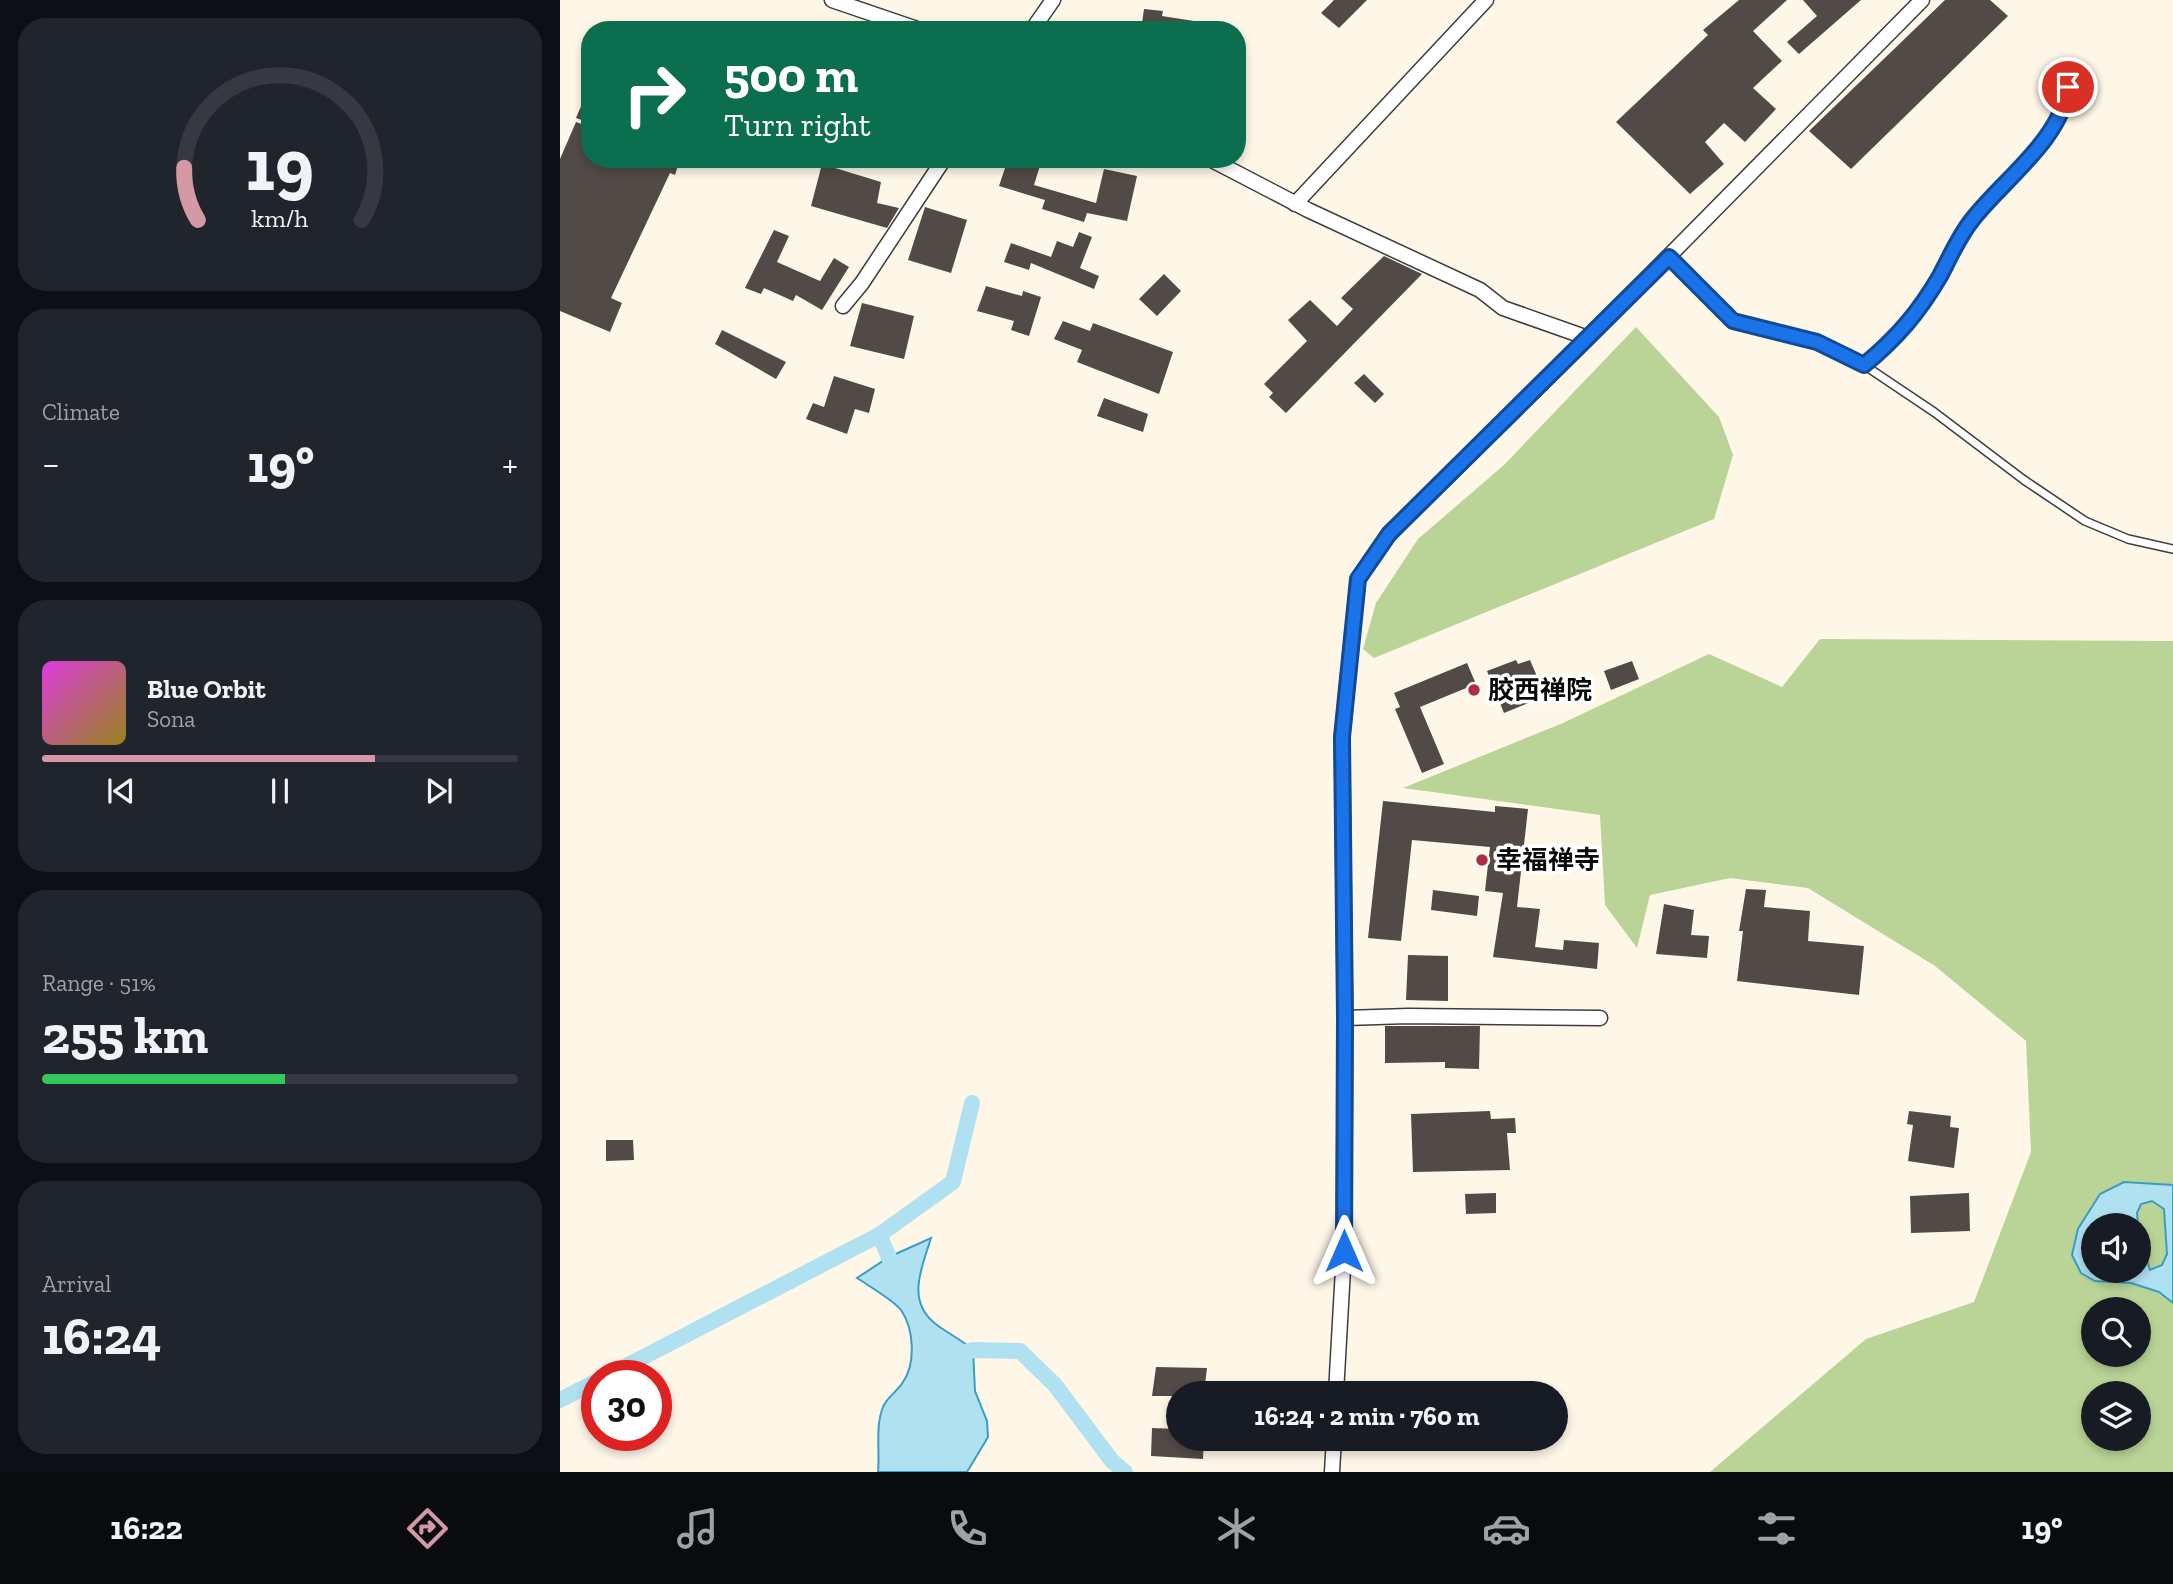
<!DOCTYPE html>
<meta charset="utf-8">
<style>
:root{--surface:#171b24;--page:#20242c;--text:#f1f3f6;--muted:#9ea1a6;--line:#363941;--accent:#d499a5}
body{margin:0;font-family:"Zilla Slab","Noto Sans SC",serif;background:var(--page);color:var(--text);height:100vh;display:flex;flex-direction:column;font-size:26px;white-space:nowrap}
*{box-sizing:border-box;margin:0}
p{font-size:23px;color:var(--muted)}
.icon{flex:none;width:38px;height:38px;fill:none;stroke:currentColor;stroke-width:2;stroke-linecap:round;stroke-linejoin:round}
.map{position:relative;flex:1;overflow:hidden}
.side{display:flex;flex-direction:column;gap:18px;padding:18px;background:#0d0f14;width:560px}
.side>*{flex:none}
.hud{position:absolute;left:21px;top:21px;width:665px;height:147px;border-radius:28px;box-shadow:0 4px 10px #0003;background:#0b6e4f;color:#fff;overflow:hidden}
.tools{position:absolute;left:1521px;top:1213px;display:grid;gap:14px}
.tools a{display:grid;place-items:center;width:70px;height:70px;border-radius:50%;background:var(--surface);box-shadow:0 4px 10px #0003;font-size:35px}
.speed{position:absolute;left:21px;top:1360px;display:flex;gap:14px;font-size:35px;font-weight:700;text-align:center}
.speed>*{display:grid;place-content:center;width:91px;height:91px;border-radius:50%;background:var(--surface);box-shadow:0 4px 10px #0003;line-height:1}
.speed .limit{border:10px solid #d22;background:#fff;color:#111}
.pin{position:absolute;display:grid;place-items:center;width:60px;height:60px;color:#fff;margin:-30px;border:4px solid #fff;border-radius:50%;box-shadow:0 2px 7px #0007}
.me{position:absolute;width:77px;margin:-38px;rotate:0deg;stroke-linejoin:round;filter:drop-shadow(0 0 5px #0008)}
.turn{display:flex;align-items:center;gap:24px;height:147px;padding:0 28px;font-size:32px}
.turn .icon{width:91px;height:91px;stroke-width:2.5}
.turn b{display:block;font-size:49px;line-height:60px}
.big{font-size:52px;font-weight:700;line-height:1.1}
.side .widget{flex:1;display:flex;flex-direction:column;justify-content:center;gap:10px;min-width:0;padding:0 24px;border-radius:28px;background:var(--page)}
.side .dial{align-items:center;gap:0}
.dial svg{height:182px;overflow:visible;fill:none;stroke:var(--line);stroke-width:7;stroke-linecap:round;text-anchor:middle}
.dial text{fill:var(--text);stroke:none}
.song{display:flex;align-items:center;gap:21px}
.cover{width:84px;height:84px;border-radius:10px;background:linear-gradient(135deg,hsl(300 70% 55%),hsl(50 70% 35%))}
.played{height:7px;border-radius:4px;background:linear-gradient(90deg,var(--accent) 70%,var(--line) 70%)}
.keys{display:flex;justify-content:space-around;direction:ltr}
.heat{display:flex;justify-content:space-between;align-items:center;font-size:38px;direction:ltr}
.charge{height:10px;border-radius:5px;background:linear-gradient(90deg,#34c759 51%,var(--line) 0)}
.trip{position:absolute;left:606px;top:1381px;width:402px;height:70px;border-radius:35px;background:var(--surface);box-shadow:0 4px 10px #0003;font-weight:700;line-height:70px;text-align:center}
.dock{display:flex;height:112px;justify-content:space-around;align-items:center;background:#090b0e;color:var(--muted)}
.dock .icon{width:49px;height:49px}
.dock .active{color:var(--accent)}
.dock b{font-size:32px;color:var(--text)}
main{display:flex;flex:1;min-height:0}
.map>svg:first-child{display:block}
.forest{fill:#b9d496;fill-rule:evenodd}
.water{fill:#b0e1f1;stroke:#3c9dc3;stroke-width:2;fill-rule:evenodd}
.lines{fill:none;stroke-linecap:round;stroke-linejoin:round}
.canal{stroke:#b0e1f1;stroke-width:16}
.building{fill:#524a47}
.lane-casing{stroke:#3d3d3d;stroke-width:10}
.street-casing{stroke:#3d3d3d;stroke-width:17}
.lane{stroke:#fff;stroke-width:7}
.street{stroke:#fff;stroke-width:14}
.route-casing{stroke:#114b97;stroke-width:18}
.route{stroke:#1a73e8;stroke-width:12}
.poi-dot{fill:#b02c42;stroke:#fff;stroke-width:2.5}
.labels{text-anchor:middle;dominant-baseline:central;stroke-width:7;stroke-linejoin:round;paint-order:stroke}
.poi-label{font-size:26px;font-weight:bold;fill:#0a0a0a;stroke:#fff;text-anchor:start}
</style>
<main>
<section class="side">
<div class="widget dial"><svg viewBox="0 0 100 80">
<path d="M14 69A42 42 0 1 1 86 69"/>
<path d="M14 69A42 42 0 0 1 8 46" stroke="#d499a5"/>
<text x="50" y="56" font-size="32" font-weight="700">19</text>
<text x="50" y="72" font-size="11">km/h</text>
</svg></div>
<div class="widget"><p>Climate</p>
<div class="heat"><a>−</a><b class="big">19°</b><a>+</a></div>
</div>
<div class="widget">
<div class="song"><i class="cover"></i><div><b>Blue Orbit</b><p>Sona</p></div></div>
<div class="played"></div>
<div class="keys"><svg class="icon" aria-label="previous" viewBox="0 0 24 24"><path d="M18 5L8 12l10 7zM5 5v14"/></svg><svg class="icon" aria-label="pause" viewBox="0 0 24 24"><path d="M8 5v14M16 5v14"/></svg><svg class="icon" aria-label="next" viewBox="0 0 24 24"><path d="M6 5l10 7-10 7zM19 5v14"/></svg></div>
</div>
<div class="widget"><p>Range · 51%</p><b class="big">255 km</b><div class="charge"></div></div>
<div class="widget"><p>Arrival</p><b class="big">16:24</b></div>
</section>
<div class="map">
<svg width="1613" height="1472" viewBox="0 0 1613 1472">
<rect width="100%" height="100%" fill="#fef7e8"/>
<path class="forest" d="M1076 327 1159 417 1173 455 1154 519 814 658 803 649 816 603 858 539 944 465Z
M1260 639 1613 641V1185L1564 1182 1518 1229 1535 1281C1562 1282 1592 1283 1613 1303V1472H1150L1306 1339 1414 1302 1471 1152 1466 1041 1375 966 1248 888 1170 878 1090 895 1077 948 1045 905 1040 815 843 788 1003 723 1149 654 1222 687ZM1533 1309H1578V1354H1533ZM1533 1393H1578V1438H1533Z
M1592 1201 1604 1209 1607 1254 1602 1265 1590 1270C1580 1250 1572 1225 1581 1204Z"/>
<path class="water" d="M1564 1182 1613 1185V1303L1599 1292 1571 1283 1535 1281 1521 1273 1512 1255 1518 1229 1540 1194ZM1592 1201 1604 1209 1607 1254 1602 1265 1590 1270 1579 1237 1578 1270H1533V1225H1578L1577 1213 1581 1204Z
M371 1238C362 1267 345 1302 377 1325 389 1334 402 1340 413 1350L415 1391 427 1421 428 1437 407 1472H318C320 1451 315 1427 323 1407 327 1397 337 1392 343 1382 356 1363 354 1329 341 1310 333 1300 309 1286 297 1278L329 1257Z"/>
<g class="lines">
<path class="canal" d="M319 1235 337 1275
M394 1356 413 1350 460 1351 495 1385 552 1461 565 1472
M47 1376 319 1235 393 1182 412 1103
M0 1400 37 1381"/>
</g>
<path class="building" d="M774 0H807L779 28 761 13Z
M1179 0H1227L1193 31 1222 61 1193 88 1216 109 1185 142 1164 123 1145 142 1164 164 1130 194 1056 122 1148 35 1143 30Z
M1243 0H1301L1239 54 1227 42 1257 16Z
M1385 0H1430L1448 16 1291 169 1249 131Z
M584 9 603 11 602 16 647 23V30H581Z
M30 85V116L27 122 16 118Z
M16 122 30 127V159H120L115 175 110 173 51 298 62 303 50 332 0 311V159Z
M448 159H482L474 185 536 203 544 169 577 176 567 221 527 213 524 222 482 209 485 200 439 186Z
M262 164 321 182 317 203 339 208 327 228 251 206Z
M365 207 407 220 391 273 348 260Z
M214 230 229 236 217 262 260 281 274 258 289 267 262 310 236 295 233 301 204 288 201 294 185 288Z
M519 232 532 237 520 268 539 276 534 289 471 263 469 270 444 262 451 243 491 257 497 241 513 247Z
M824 256 862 274 726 413 709 397 713 393 704 384 747 341 728 320 750 300 777 326 793 309 781 298Z
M604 274 621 291 597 316 579 299Z
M426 286 462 296 463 291 481 297 469 336 451 330 454 321 417 311Z
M302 303 354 316 344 359 290 346Z
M503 321 530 331 533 323 613 352 599 394 517 362 522 350 494 339Z
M162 330 226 362 216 379 155 344Z
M804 374 824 394 815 403 794 383Z
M274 376 315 389 309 413 295 409 287 434 246 419 253 403 264 407Z
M544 398 588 414 583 432 537 416Z
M956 660 958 664 970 660 979 681 967 686 973 701 944 713 927 671Z
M1072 661 1079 679 1051 690 1044 671Z
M907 663 916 684 860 707 884 764 862 773 835 709 840 707 834 693Z
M823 801 935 812V806L968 809 957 907 980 909 975 947 1003 950 1004 940 1039 943 1037 969 933 957 943 893 925 891 930 847 852 840 841 941 808 938Z
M1186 889 1206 890 1204 907 1250 911 1248 941 1304 946 1299 995 1177 981 1183 931H1179Z
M873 890 919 896 917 916 871 910Z
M1104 904 1134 910 1131 935 1149 936 1147 958 1096 954Z
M848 955 888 956V1001L846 1000Z
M825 1026H920L919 1069 885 1068V1062L825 1063Z
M930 1111 931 1119 955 1118 956 1133H947L950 1170 853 1172 851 1114Z
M1349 1111 1391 1116 1390 1127 1399 1128 1394 1168 1348 1161 1353 1125 1347 1124Z
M46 1140H73L74 1160 46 1161Z
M936 1193V1213L906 1214 905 1194Z
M1409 1193 1410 1231 1351 1233 1350 1196Z
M596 1367 647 1368 644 1393H618V1396H592Z
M592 1428 618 1429V1438H644L643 1459 591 1456Z"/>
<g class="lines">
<g class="lane-casing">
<path id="lane" d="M1109 257 1173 322 1257 342 1304 365 1374 412 1464 480 1525 521 1568 539 1613 549
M1304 365C1337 338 1359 312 1380 275 1390 257 1399 236 1412 220 1442 181 1502 139 1508 87L1496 72"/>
</g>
<g class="street-casing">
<path id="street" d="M272 0 360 30
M472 30 493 0
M650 159 748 210 920 290 943 308 1028 338
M735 204 926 0
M283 306 302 283 384 159
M785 1018 848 1016 1040 1018
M776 1393 784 1251 785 1018 782 737 798 579 829 534 1028 338 1362 0
M772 1472 774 1438"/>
</g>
<use href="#lane" class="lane"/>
<use href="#street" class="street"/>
</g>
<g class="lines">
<g class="route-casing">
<path id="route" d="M784 1251 785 1018 782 737 798 579 829 534 1109 257 1173 321 1257 342 1304 365C1337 338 1359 312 1380 276 1390 257 1399 236 1412 220 1442 181 1502 139 1508 87"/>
</g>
<use href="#route" class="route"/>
</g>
<g class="poi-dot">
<circle cx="914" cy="690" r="7"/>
<circle cx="922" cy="860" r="7"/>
</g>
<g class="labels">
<g class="poi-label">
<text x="928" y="690">胶西禅院</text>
<text x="936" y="860">幸福禅寺</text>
</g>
</g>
</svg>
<div class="tools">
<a><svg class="icon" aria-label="sound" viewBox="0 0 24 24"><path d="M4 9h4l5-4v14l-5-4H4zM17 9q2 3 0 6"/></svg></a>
<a><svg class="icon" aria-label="search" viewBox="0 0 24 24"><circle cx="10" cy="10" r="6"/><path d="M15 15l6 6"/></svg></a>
<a><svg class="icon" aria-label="layers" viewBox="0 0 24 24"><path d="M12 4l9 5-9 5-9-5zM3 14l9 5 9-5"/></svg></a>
</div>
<div class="speed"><div class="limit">30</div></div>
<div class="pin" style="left:1508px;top:87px;background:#d93025"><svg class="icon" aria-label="arrive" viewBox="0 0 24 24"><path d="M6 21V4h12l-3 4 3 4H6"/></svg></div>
<svg class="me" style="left:784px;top:1251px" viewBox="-20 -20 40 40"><path d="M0-17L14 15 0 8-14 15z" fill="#1a73e8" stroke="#fff" stroke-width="4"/></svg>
<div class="trip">16:24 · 2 min · 760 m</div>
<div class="hud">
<div class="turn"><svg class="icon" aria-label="right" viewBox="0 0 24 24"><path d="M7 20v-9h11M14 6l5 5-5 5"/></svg><div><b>500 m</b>Turn right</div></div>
</div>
</div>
</main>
<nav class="dock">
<b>16:22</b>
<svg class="icon active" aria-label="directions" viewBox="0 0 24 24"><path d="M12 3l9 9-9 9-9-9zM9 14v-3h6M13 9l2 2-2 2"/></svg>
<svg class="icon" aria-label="music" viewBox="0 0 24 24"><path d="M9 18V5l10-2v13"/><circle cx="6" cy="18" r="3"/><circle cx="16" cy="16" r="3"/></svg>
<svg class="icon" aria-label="phone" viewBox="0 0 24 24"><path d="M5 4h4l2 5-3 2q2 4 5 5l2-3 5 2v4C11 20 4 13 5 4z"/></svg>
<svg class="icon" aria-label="climate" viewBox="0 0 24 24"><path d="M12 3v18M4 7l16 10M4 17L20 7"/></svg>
<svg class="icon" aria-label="car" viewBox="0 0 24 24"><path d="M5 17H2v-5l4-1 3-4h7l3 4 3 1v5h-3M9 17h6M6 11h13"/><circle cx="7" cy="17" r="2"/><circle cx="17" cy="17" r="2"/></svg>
<svg class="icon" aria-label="filters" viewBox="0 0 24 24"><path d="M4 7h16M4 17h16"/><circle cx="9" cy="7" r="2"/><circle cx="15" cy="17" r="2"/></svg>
<b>19°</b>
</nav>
